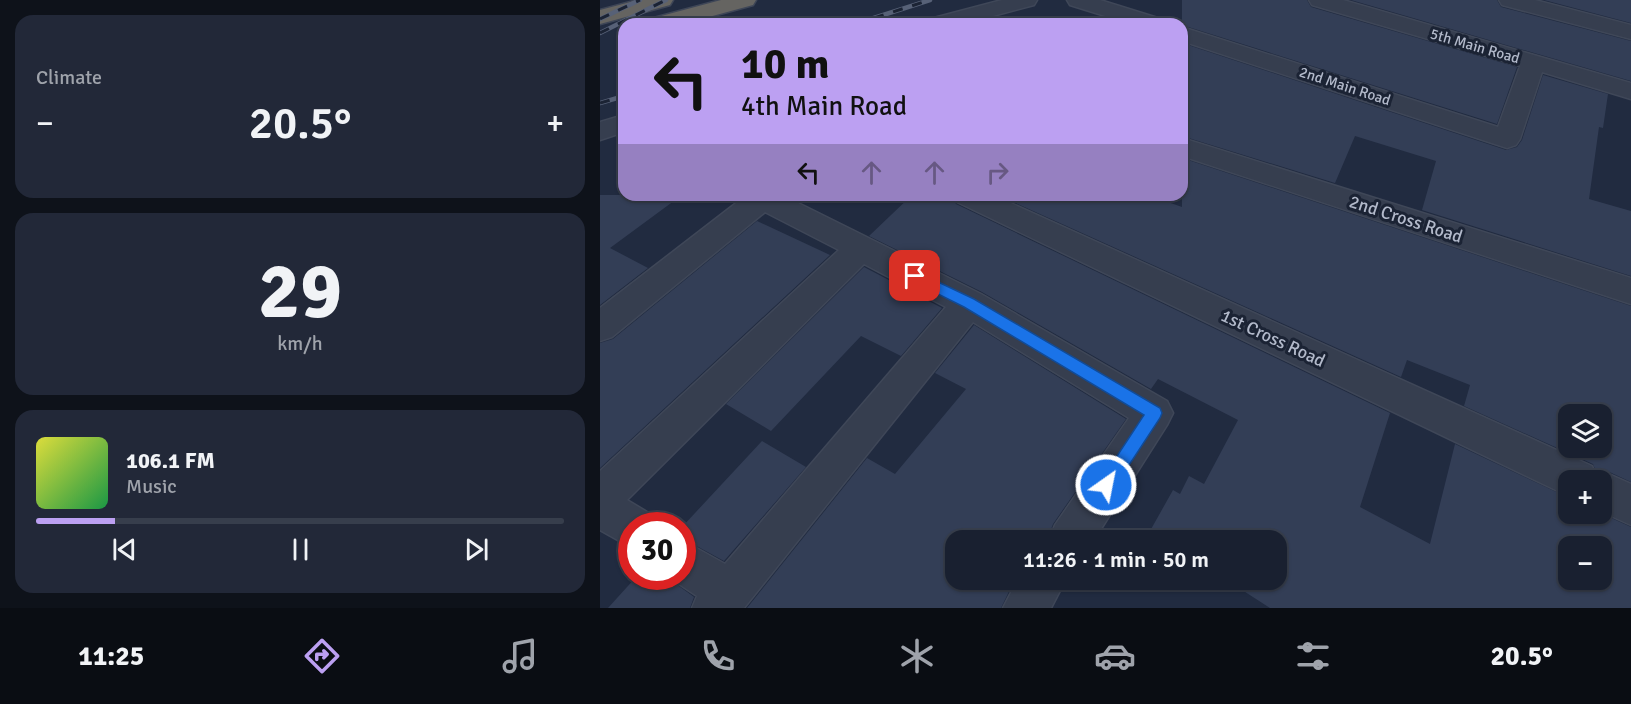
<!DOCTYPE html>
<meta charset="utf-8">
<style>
:root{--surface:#192030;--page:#222838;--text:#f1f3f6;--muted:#9fa3ab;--line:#373e4c;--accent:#bca0f2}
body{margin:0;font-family:Signika,sans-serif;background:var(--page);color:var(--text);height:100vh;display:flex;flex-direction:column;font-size:22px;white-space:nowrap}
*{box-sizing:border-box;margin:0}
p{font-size:20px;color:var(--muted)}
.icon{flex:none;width:33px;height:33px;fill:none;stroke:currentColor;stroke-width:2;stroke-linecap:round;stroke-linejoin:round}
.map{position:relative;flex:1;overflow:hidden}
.drawer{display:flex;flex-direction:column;gap:15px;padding:15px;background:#0e121a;width:600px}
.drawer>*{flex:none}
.top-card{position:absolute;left:18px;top:18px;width:570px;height:183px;border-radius:18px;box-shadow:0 2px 4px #0004,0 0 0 2px var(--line);background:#bca0f2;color:#111;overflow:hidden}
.fabs{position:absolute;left:958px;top:404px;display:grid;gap:12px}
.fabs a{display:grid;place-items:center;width:54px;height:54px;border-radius:12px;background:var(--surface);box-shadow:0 2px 4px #0004,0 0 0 2px var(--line);font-size:30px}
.speed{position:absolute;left:18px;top:512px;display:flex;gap:12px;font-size:30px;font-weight:700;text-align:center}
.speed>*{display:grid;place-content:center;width:78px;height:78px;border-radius:50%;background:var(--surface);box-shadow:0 2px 4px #0004,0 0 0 2px var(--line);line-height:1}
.speed .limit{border:9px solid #d22;background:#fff;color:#111}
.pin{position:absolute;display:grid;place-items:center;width:51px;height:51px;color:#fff;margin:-26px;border-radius:12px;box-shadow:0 3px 9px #0006}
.me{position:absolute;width:66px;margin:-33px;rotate:33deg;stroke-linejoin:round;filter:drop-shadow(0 0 4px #0008)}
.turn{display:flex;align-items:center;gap:21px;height:126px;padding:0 24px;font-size:27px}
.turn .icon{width:78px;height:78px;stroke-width:2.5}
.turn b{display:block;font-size:42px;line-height:51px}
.lanes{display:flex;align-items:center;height:57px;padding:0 24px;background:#0003;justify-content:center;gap:30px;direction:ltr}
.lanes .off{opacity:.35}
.big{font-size:45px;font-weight:600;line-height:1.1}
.drawer .card{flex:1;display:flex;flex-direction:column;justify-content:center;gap:9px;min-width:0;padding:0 21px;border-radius:18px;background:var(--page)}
.drawer .dial{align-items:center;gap:0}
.dial b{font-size:78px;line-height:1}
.song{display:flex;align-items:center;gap:18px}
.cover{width:72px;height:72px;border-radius:9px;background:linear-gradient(135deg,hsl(60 70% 55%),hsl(140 70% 35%))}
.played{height:6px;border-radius:3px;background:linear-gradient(90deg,var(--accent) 15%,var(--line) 15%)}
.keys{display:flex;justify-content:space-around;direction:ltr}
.heat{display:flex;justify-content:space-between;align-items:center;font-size:33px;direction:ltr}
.trip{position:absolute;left:345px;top:530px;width:342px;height:60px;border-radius:18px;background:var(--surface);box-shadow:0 2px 4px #0004,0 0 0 2px var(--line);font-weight:600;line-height:60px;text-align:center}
.menu{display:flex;height:96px;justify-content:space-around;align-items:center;background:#0a0d13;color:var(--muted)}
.menu .icon{width:42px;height:42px}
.menu .on{color:var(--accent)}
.menu b{font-size:27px;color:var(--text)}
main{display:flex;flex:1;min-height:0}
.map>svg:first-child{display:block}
.building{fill:#333e56;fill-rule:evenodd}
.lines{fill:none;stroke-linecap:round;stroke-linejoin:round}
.minor-casing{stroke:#3f4758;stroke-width:3}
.tertiary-casing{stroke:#3f4758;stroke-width:3}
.trunk-casing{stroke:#3e4657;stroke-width:3}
.minor{fill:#363e4f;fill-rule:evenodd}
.tertiary{fill:#363e4f;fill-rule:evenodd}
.trunk{fill:#656461;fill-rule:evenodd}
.rail-casing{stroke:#576177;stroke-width:4.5}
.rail{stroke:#1b2334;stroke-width:3;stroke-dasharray:10;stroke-linecap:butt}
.route{fill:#1a73e8;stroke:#114b97;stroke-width:1.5}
.labels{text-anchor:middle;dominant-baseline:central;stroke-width:6;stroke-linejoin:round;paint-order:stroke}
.far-street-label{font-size:15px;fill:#b2b9ca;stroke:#1b2334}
.street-label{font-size:18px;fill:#b2b9ca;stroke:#1b2334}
</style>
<main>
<section class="drawer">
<div class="card"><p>Climate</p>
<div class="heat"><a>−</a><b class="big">20.5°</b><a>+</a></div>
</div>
<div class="card dial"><b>29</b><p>km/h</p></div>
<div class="card">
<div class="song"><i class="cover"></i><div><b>106.1 FM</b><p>Music</p></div></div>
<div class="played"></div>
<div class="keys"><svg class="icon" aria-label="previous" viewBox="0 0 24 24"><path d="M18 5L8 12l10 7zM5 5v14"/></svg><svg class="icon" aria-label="pause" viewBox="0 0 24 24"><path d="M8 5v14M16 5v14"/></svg><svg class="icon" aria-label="next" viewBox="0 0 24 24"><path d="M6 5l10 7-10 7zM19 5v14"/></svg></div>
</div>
</section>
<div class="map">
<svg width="1031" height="608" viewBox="0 0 1031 608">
<rect width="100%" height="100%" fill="#212b40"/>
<path class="building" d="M582 0H707L711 7 917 67 897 124 582 25Z
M751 0H897L901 7 1031 41V81Z
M944 0H1031V23Z
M582 43 906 150 917 147 922 140 943 75 1008 94 1003 128 999 127 989 199 1031 211V276L822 210 836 161 755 136 735 183 582 136Z
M582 158 1031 306V482L1003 469 996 471 993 464 864 406 870 385 807 360 801 377 398 195H548L582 207ZM969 414H1002V447H969Z
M0 195H82L10 248 48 268 0 305Z
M312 195H351L356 204 790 413 760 507 830 544 855 444 969 498V513H1000L1031 527V608H670L625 579H676V540H564L550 531 573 490 580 494 589 476 604 484 638 420 558 379 551 389 382 292 269 236ZM969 546H1002V579H969Z
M157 221 230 255 0 468V343L13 339Z
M264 267 342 308 301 356 261 336 171 431 126 404Z
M374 325 526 419 453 524 447 540H356V579H415L401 608H147L267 458 295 474 366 389 335 373Z
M162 441 206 467 124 561 82 538V527Z
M37 576H65L94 597 90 608H8Z"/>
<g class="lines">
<g class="minor-casing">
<path id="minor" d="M467 0H500L561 19 564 24H531L470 5Z
M709 0H743L1031 83V99L942 72 920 139 916 145 907 148 582 41V27L898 127 920 66 712 5Z
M899 0H935L1031 25V39L902 5Z
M582 138 1031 278V304L582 156Z
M143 195H182L381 294 567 401 573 413 567 425 494 540H449L455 525 529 418 373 322 144 608H92L97 596 67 576H82V540L125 564 346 307 264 264 27 500 47 512 52 525H32V548L0 530V471L239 250 165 212 12 337 0 341V308L144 197Z
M353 195H393L992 466 995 474 1002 471 1031 484V525L1002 512V480H969V496L964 494 357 202Z
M418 579H466L451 608H403Z"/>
</g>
<g class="tertiary-casing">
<path id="tertiary" d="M402 0H437L434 5 363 24H327L330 19Z
M24 115V132L0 140V122Z"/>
</g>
<g class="trunk-casing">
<path id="trunk" d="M38 0H73L70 5 0 24V10Z
M121 0H156L153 5 83 24H47L50 19Z"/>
</g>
<use href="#minor" class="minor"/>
<use href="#tertiary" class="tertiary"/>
<use href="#trunk" class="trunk"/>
<g class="rail-casing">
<path id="rail" d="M0 19 40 0
M255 24 330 0
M0 33 66 0
M0 103 24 96"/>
</g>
<use href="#rail" class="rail"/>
</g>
<path class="route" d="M315 271 374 299 560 408 562 413 560 418 512 491 506 494 500 491 498 485 544 415 364 307 310 280 308 276Z"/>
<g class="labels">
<g class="far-street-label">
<text transform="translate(875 46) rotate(16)">5th Main Road</text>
<text transform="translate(745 86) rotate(18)">2nd Main Road</text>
</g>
<g class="street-label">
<text transform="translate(806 219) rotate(18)">2nd Cross Road</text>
<text transform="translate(673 338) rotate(25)">1st Cross Road</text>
</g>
</g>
</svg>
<div class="fabs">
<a><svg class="icon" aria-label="layers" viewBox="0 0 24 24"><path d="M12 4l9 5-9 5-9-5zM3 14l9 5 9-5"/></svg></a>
<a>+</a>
<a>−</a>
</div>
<div class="speed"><div class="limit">30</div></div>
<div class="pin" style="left:315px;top:276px;background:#d93025"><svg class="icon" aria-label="arrive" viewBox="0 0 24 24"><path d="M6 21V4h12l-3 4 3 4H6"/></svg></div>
<svg class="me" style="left:506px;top:485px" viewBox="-20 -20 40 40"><circle r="17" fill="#1a73e8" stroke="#fff" stroke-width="3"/><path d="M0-11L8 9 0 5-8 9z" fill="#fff"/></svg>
<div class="trip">11:26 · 1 min · 50 m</div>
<div class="top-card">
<div class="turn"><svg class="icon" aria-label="left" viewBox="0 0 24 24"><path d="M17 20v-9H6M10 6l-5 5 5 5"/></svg><div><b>10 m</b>4th Main Road</div></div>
<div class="lanes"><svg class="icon" aria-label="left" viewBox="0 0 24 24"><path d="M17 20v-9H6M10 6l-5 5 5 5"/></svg><svg class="icon off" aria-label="ahead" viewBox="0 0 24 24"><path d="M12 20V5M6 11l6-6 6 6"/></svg><svg class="icon off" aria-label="ahead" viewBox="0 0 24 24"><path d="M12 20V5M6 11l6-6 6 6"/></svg><svg class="icon off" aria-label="right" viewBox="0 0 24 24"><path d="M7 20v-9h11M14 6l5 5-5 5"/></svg></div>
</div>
</div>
</main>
<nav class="menu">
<b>11:25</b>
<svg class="icon on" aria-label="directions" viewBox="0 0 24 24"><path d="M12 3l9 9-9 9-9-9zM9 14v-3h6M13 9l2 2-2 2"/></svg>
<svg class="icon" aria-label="music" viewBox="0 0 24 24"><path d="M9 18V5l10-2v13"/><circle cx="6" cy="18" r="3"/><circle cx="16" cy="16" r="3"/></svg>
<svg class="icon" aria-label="phone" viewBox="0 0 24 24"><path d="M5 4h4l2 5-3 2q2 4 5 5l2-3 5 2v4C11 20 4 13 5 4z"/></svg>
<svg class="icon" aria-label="climate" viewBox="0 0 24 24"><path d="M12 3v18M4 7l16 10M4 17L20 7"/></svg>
<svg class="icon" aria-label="car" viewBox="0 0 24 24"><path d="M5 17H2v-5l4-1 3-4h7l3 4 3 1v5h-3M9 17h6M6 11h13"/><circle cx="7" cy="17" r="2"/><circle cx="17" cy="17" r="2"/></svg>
<svg class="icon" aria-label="filters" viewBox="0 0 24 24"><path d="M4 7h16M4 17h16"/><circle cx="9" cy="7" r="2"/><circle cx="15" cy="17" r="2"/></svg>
<b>20.5°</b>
</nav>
